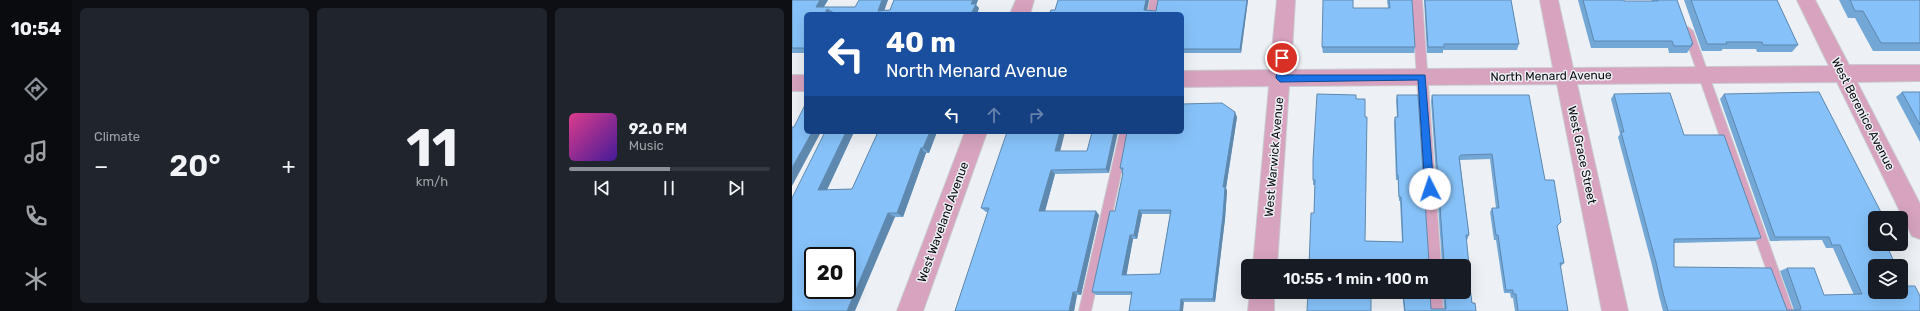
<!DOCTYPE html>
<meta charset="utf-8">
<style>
:root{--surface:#171b24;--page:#20242c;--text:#f1f3f6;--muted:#9ea1a6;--line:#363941;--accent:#8c9099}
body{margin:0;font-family:Rubik,sans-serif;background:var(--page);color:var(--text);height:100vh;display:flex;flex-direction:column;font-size:15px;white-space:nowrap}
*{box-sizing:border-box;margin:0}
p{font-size:13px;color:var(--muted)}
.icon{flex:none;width:22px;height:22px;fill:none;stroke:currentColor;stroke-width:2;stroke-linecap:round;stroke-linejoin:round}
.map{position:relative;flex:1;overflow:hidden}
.sheet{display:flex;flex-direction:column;gap:8px;padding:8px;background:#0d0f14;width:720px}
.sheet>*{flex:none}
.banner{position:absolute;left:12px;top:12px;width:380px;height:122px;border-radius:6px;box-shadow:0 4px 16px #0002;background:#1a4fa0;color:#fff;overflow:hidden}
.controls{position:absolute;left:1076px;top:211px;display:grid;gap:8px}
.controls a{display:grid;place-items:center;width:40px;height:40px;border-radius:6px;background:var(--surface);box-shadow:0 4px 16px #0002;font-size:20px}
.speed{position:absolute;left:12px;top:247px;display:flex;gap:8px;font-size:20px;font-weight:700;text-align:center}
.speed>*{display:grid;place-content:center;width:52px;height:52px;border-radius:50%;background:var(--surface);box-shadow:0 4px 16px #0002;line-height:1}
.speed .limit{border:2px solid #111;border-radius:6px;background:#fff;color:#111}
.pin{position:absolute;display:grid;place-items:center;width:34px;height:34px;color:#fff;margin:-17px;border:2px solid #fff;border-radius:50%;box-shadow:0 1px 4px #0007}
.me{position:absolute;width:44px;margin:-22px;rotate:356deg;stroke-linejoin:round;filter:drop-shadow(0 0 3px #0008)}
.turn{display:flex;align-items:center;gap:14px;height:84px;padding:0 16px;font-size:18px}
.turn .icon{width:52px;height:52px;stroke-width:2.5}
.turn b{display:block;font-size:28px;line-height:34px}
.lanes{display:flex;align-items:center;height:38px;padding:0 16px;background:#0003;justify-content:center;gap:20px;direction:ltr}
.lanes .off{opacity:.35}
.big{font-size:30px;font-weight:600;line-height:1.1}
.sheet .widget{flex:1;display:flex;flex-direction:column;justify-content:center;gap:6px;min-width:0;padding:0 14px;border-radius:6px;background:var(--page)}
.sheet .dial{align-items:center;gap:0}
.dial b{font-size:52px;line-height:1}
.song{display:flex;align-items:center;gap:12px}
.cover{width:48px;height:48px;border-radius:6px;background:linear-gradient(135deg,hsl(330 70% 55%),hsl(260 70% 35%))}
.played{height:4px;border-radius:2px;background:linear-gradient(90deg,var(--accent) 50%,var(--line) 50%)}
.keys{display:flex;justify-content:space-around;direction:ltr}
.heat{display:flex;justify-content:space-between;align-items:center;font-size:22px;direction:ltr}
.sheet .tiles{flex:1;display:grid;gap:8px;grid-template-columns:repeat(3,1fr)}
.trip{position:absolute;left:449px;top:259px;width:230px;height:40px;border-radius:6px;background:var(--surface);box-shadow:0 4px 16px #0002;font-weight:600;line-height:40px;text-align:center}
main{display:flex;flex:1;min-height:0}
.tab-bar{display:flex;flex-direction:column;width:72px;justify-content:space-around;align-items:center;background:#090b0e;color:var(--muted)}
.tab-bar .icon{width:28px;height:28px}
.tab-bar .selected{color:var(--accent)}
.tab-bar b{font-size:18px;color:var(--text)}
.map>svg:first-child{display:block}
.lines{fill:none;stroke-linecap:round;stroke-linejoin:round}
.service-casing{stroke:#c9ccd0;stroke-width:2}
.minor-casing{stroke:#c9ccd0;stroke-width:2}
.service{fill:#d7a3bf;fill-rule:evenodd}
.minor{fill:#d7a3bf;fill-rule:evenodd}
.wall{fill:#73a7d6;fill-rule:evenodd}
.shaded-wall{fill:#5e88ae}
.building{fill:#86c2f9;stroke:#5e88ae;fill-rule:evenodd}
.route{fill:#1a73e8;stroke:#114b97}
.labels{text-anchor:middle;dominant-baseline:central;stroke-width:3;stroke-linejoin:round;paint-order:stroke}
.street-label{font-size:12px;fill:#0a0b0d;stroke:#edf1f5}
</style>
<main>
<nav class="tab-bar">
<b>10:54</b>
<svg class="icon selected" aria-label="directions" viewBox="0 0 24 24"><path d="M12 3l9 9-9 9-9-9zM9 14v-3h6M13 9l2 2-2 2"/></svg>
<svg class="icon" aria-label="music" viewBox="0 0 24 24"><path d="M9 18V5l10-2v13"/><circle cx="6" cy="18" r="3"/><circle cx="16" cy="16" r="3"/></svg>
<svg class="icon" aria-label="phone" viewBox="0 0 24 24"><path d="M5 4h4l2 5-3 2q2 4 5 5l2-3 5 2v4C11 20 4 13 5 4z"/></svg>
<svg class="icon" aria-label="climate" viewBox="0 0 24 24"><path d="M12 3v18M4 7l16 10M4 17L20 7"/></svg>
</nav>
<section class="sheet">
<div class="tiles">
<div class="widget"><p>Climate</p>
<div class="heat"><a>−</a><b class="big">20°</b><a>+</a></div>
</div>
<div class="widget dial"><b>11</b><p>km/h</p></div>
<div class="widget">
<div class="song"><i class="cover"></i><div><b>92.0 FM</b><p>Music</p></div></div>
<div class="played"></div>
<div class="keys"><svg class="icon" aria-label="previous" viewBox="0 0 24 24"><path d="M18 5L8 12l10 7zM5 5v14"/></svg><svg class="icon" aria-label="pause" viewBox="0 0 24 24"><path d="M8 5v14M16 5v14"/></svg><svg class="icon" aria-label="next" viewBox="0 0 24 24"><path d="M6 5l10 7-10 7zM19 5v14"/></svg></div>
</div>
</div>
</section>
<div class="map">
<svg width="1128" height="311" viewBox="0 0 1128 311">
<rect width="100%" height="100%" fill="#edf1f5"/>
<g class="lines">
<g class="service-casing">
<path id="service" d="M358 0H368L365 14H355Z
M620 0H630L649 266H637Z
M896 27 901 31 1001 311H989L891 31Z
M328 132H338L299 311H287Z
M638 292H650L651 311H639Z"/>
</g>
<g class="minor-casing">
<path id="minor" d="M224 0H242L238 14H218Z
M485 0H503L499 70 761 68 748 0H766L781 68 1037 66 1005 0H1023L1057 65H1128V81L1065 82 1128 204V239L1120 236 1045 82 785 84 836 311H810L765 84 497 86 485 266H461L477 86 390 87V71L478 70Z
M0 75H14V91H0Z
M173 132H195L131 311H105Z
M458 292H482V311H456Z"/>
</g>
<use href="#service" class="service"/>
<use href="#minor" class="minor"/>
</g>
<path class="wall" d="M0 0H36L31 7H63L96 0 92 10H98L102 0H186L184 5 187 8 185 14H14V53H0Z
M266 0H357L355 10 364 11 366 0H456L449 53H390V14H257L263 10Z
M595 0H620L623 47 622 53H531L530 47 561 8H596Z
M632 0H719L727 44 725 50H651V53H635Z
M786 0H832V1H860L859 0H885L901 44 895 53H877L876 48H799Z
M892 0H985L1006 45 1000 52H965L964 49H931L929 51H910Z
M1047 0H1128V51H1081L1063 18H1056Z
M1110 92H1128V142L1104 97Z
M822 94 892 135 969 238 963 241 882 243V267L995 310H1002L988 271 995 268 1032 295H1062L1041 248H1034L1030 240 978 241 928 99 932 94 1105 244 1098 248H1095L1114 286 1128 311H871L867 296 860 265 826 137 828 134 819 99Z
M605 95 637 262 638 264H650L639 101 640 95 753 180 765 227 772 263 768 267 776 311H723L721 298H719L718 293H712L704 240H702L698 212 700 208H704L698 159 668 160 677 235 675 240H674L677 265 676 268 680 303 684 311H612L610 292H638L639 309H652L651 292H672V266H517L522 213 523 185H521V160L573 241 610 242 608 201H607L606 180H604L602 122 603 117H605L604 100Z
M445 117 434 188 435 191 433 219 423 302H392L339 295H304L300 292 323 211 331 175 330 173V172L328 168ZM350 214H378L368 274 334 275 341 239H345Z
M33 132H62L35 190 60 189 86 132H145L137 153H134L111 217H103L0 311Z
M300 132 317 173 263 174 253 211 307 215 289 295H285L282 311H163L196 212H194L189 208 268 151H295Z"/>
<path class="shaded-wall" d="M28 0H36L29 12 24 7Z
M90 0H96L91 14 86 11Z
M181 0H186L184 5 187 8 185 14H179V4Z
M354 0H357L354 14 352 10Z
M455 0H456L449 53 448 49Z
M35 9 40 14H33Z
M443 112 445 117 434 188 435 191 433 219 423 302 421 299 431 187Z
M20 132H29L0 186V168Z
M54 132H62L33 194 26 190Z
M138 132H145L137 153 131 148Z
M268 132H273L267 156 263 151Z
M322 132H326L317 173 314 169Z
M129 148 134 153 111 217 105 213Z
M259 170 263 174 252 215 247 211Z
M347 210 350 214 345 239 342 235Z
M304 211 307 215 289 295 285 292Z
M96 213 103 217 63 311H55Z
M338 235 341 239 334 278 330 275Z
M281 292 285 295 282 311H277Z
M389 299 392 302 391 311H388Z"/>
<path class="building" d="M0 0H28L24 7H63L67 0H90L86 11 98 10 102 0H181L179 4H184L179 14H44L35 9 33 14H14V46L13 48H0Z
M266 0H354L352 10 364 11 366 0H455L448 49H390V14H308L303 13 302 14H257L259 10H263Z
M531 0H561V8H598L597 0H620L623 47H530Z
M633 0H719L727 44H652V47H636Z
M791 0H832V1H866V0H885L901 44H899L900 46H882L880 41H802Z
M899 0H985L1006 45H971L970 42H934L935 44H915Z
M1058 0H1128V43H1089L1071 11H1063Z
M1027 92 1092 218H1083V244H1105H1094L1104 266H1083V292H1109V276L1114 286H1123L1128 296V311H876L871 293 864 262 829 132H832L822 94 878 93 892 135H932L969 238 882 239V267L979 268 995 310H1008L1009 308 995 268H1022L1032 295 1070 294 1048 245H1040L1037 237H983L932 94Z
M1110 92H1128V125Z
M525 94 564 95V99H573V117H575L573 241 611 242 609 197H607L606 175H605L603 117H606L605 95H626L637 262 638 264H650L652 262 640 95H737L753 180H762L769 222 765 226 772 263H768L776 311H726L724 294H721V290H714L706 235H704L700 208H707L700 154 669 155 667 157 677 235H674L677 265H675L680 303H683L684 311H613L611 292H638L639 309H654L653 292H672V266H609V264H579V266H517L519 213H522L523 180H521V160Z
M14 103V132H20L0 168V127H2Z
M430 103 443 112 431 187H433L431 215 421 299H389L388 311H337L340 292H300L318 211H323L331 173H330L331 168H328L335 132H390V104ZM347 210H379L368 274 330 275 338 235H342Z
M33 132H54L26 190 60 189 86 132H138L131 148H129L105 213H96L55 311H0V198ZM21 256H55V290H21Z
M215 132H268L263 151H295L300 132H322L314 169 259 170 247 211H304L285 292H281L277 311H163L197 208H189Z
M516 292H579V311H515Z"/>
<path class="route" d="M490 54 494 58 492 75H633L642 189 641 192 638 193 633 189 626 80 488 82 484 78 486 58Z"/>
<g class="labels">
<g class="street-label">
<text transform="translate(759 76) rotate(-1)">North Menard Avenue</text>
<text transform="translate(1071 114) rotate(63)">West Berenice Avenue</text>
<text transform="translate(790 155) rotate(78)">West Grace Street</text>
<text transform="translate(482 157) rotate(-85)">West Warwick Avenue</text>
<text transform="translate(151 222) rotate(-70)">West Waveland Avenue</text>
</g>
</g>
</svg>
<div class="controls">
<a><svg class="icon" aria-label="search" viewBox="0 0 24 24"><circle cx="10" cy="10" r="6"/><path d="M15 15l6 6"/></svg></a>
<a><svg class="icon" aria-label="layers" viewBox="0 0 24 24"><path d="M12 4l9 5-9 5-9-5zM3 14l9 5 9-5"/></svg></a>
</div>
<div class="speed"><div class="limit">20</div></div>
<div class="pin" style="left:490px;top:58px;background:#d93025"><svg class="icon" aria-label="arrive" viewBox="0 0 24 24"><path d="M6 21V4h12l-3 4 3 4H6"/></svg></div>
<svg class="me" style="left:638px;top:189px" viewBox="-20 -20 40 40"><circle r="19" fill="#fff"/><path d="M0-13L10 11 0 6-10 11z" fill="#1a73e8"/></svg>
<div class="trip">10:55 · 1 min · 100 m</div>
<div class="banner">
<div class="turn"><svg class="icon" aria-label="left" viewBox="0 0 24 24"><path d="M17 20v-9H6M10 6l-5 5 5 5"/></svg><div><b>40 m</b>North Menard Avenue</div></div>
<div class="lanes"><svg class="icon" aria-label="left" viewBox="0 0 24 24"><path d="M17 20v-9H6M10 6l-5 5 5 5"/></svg><svg class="icon off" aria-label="ahead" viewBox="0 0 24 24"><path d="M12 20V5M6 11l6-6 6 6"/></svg><svg class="icon off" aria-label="right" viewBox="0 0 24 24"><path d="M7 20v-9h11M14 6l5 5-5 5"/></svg></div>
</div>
</div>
</main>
